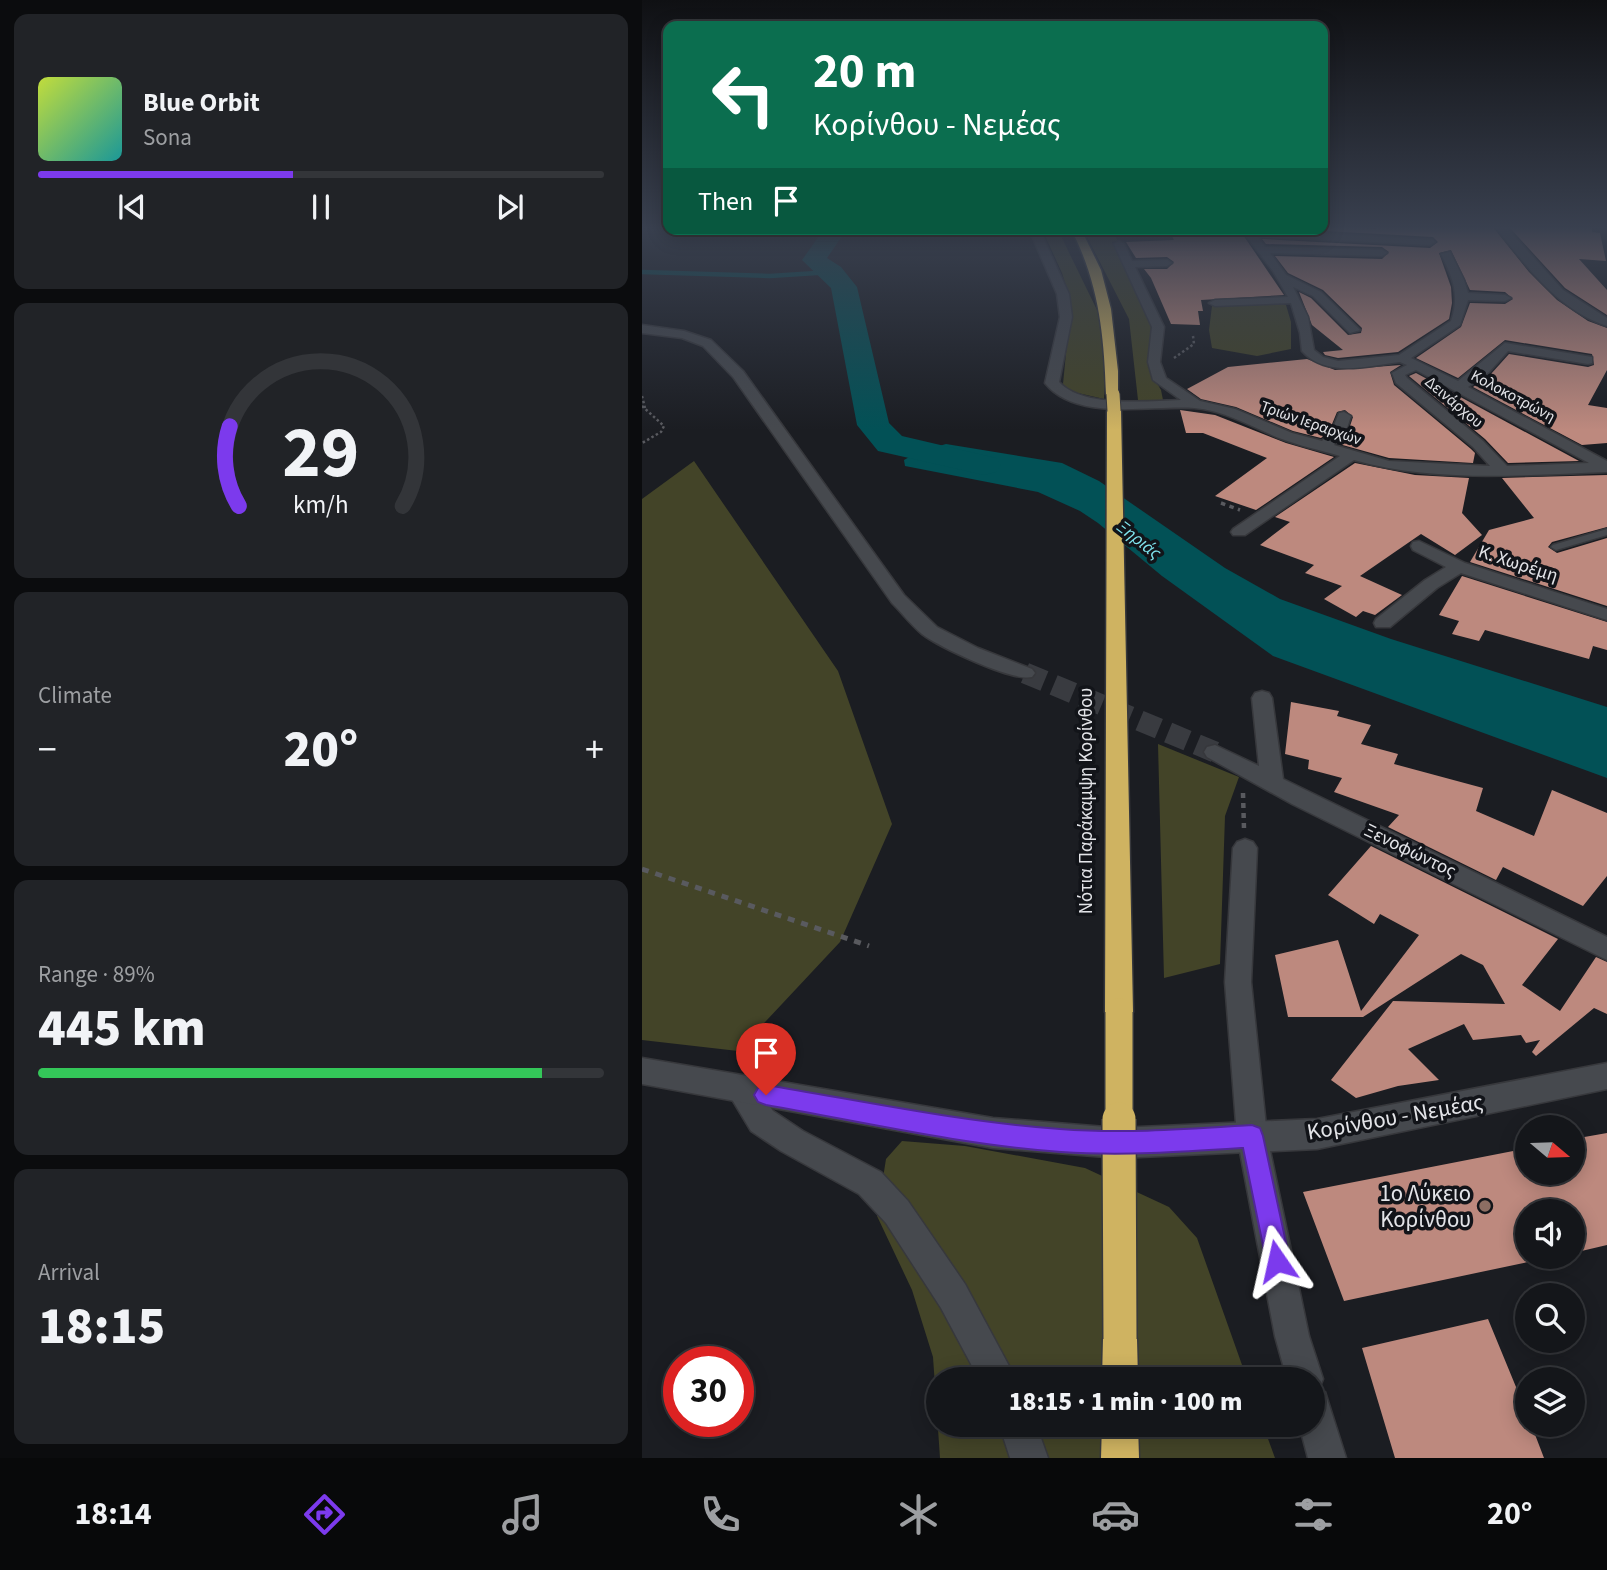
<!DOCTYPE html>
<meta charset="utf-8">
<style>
:root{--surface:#14161a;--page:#212327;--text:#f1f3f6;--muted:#9d9fa2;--line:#333539;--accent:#7c3aed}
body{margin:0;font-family:"Source Sans 3",sans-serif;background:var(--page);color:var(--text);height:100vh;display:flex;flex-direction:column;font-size:26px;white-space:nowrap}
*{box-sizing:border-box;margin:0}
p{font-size:23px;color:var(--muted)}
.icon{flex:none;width:38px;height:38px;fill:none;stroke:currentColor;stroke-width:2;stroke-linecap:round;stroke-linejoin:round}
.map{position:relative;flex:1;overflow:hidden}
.panel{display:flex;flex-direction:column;gap:14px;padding:14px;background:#0b0c0e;width:642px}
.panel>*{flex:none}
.top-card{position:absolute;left:21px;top:21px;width:665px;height:214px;border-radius:14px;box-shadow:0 4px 18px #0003,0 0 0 2px var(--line);background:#0b6e4f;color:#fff;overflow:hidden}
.needle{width:46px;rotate:109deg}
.buttons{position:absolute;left:873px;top:1115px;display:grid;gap:14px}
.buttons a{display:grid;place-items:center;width:70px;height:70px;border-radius:50%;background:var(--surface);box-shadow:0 4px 18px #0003,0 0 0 2px var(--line);font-size:35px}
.speed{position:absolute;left:21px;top:1346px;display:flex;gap:14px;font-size:35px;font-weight:700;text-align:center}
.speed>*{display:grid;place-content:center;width:91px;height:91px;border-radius:50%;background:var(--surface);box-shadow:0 4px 18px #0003,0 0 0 2px var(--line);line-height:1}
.speed .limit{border:10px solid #d22;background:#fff;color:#111}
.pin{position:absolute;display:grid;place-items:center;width:60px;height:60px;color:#fff;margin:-72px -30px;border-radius:50% 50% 50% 0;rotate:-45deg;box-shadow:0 0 7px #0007}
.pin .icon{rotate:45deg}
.me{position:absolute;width:77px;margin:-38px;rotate:349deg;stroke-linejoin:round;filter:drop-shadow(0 0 5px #0008)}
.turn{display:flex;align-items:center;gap:24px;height:147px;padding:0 35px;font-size:32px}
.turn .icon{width:91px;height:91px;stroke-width:2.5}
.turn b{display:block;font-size:49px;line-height:60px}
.then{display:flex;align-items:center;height:66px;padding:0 35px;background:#0003;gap:14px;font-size:26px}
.big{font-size:52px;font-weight:800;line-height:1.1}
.panel .card{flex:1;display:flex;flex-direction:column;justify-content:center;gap:10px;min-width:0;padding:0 24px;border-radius:14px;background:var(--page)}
.panel .dial{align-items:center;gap:0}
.dial svg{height:182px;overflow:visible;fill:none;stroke:var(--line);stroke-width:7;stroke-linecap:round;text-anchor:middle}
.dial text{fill:var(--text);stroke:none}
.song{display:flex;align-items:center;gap:21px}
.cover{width:84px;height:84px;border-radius:10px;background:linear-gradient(135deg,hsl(70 70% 55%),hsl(180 70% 35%))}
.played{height:7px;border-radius:4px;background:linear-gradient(90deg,var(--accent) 45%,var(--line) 45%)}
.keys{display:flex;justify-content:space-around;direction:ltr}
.heat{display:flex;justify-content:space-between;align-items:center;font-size:38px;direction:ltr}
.charge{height:10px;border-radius:5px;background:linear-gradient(90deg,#34c759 89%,var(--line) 0)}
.trip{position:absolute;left:284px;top:1367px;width:399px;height:70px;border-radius:35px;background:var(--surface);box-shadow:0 4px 18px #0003,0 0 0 2px var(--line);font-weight:800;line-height:70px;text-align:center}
.tabs{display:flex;height:112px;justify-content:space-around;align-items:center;background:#08090a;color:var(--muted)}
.tabs .icon{width:49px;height:49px}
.tabs .on{color:var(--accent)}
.tabs b{font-size:32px;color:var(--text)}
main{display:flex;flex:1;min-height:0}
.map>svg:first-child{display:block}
.green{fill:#434428}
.water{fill:#025156}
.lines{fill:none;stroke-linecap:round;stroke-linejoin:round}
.stream{stroke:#025156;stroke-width:4.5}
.river{fill:#025156;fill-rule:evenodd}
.building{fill:#bd897e}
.street-tunnel{stroke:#393b40;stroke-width:21;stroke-dasharray:21 10;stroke-linecap:butt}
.lane-casing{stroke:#37383c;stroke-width:3}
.street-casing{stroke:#37383c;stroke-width:3}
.secondary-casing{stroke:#37383c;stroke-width:3}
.highway-casing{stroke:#37383c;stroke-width:3}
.path-far3{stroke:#595a5f;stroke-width:2.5;stroke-dasharray:2.5 2.5;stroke-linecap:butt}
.path-far2{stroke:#595a5f;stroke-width:3.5;stroke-dasharray:4.5 4.5;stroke-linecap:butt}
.path-far1{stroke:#595a5f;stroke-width:4.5;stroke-dasharray:5 5;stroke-linecap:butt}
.path{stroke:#595a5f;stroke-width:5;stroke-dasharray:7 7;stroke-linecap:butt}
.lane{fill:#46494e;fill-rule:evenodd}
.street{fill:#46494e;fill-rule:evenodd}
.secondary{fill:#46494e;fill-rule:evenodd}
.highway{fill:#cfb361;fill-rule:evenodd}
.highway-bridge-far2-casing{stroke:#37383c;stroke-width:15;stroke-linecap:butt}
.highway-bridge-far1-casing{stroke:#37383c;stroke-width:30;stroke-linecap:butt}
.highway-bridge-casing{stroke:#37383c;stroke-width:36;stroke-linecap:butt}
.highway-bridge-far2{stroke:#cfb361;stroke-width:13}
.highway-bridge-far1{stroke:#cfb361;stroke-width:27}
.highway-bridge{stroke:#cfb361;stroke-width:33}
.route{fill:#7c3aed;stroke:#51269a;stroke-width:2}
.education-dot{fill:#8d6e63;stroke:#121419;stroke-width:2.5}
.labels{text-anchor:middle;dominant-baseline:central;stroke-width:7;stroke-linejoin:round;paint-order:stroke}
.far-street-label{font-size:16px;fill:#e3e4e8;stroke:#121419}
.far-water-label{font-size:18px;font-style:italic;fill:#80e6f0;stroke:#121419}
.street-label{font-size:19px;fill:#e3e4e8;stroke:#121419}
.near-street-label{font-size:23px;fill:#e3e4e8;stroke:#121419}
.near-poi-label{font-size:23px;fill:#e3e4e8;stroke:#121419;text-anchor:end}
</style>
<main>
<section class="panel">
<div class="card">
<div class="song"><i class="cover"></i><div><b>Blue Orbit</b><p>Sona</p></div></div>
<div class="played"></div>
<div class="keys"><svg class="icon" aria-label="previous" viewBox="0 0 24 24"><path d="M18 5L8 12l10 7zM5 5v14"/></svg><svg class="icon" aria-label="pause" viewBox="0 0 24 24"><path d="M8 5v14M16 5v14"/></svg><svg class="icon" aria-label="next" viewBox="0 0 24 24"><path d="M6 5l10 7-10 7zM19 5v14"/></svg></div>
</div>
<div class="card dial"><svg viewBox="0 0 100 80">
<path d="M14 69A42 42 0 1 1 86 69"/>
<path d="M14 69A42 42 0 0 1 10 34" stroke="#7c3aed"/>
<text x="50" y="56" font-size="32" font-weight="700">29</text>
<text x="50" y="72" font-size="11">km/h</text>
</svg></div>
<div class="card"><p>Climate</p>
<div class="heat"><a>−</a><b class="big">20°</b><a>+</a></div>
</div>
<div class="card"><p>Range · 89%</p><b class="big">445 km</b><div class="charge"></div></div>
<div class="card"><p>Arrival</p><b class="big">18:15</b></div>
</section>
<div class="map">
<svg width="965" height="1458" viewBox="0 0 965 1458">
<rect width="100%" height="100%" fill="#1b1d22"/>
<path class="green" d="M400 229H415L417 232 456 312 464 353 462 399 427 391 421 384 429 302 420 273Z
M441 229H469L476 241 470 242 509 322 513 380 519 390 521 400H496L487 319Z
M638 303 644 305 649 322V349L615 356 570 348 567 330 570 306Z
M52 461 196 671 250 824 198 942 96 1051 0 1040V499Z
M516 744 597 777 583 816 578 964 522 978Z
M260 1141 323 1146 443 1168 527 1207 555 1238 605 1379H296V1424L621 1425 633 1458H298L291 1357 270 1290 235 1216 244 1159Z"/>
<path class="water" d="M304 444 420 463 457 481 583 568 638 599 749 639 965 707V778L631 656 520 576 456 523 438 511 396 492 263 466 262 460 276 452Z"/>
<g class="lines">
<path class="stream" d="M0 272 128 276 190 272"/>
<path class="river" d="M182 229H205L185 258 199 267 215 287 247 423 260 436 354 458 359 465 354 472 342 475 236 451 215 425 189 288 160 260Z"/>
</g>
<path class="building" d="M685 226 735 229 736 226H850L887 272 915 300 946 321 965 328V370L946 405 965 408V443L940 445 831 387 849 374 867 354 946 367 952 365 950 354 863 340 816 378 774 358 819 327 828 303 863 304 871 299 863 292 828 290 809 250 797 253 809 287 810 303 807 319 756 352 696 358 683 355 681 352 701 350 670 325 657 292 669 298 706 335 719 333 720 328 681 290 646 273 633 256 740 259 747 252 740 247 624 244 620 239 788 248 796 242 791 237 649 229H681Z
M923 226H950V232L958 233 964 261 937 259 965 290V315L923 288 867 227Z
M526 229H597L642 295 559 300 561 311H556L558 325 529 324 509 278 502 269H525L532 262 525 257 494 258 484 242 532 240Z
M665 359 693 370 759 365 748 372 752 385 829 449 833 453 831 463 747 458 697 444 706 432 711 417 703 410 695 412 688 429 679 438 651 431 594 407 559 399 545 389 586 367Z
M774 373 937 461 866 463 843 439 767 376Z
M538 410 573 415 644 443 692 457 614 510 573 496 625 458 561 433H544Z
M713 463 773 475 827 478 820 513 840 535 813 555 779 534 718 576 760 595 733 615 721 611 714 617 682 599 700 586 663 573 672 565 618 545 648 522 633 517Z
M965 475V527L910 542 906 547 915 553 965 538V606L828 562 847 530 892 518 860 478Z
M820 576 965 622V650L951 646 947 659 843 630 837 641 810 634 817 621 797 615Z
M649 702 697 711 695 716 729 725 719 744 756 754 752 764 841 788 834 811 892 836 910 790 965 813V876L941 906 861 867 854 880 746 827 757 815 692 792 700 778 666 769 667 760 643 754Z
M729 846 916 939 880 985 918 1011 954 957 965 962V1014L952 1008 894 1056 890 1052 898 1040 884 1043 879 1035 831 1040 822 1024 766 1049 797 1080 756 1086 714 1098 689 1080 751 1001 863 1004 841 965 819 954 721 1017H646L633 955 696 940 719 1011 777 935 738 914 732 924 686 895Z
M965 1133V1245L931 1253V1211H886V1262L702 1301 661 1192 886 1148V1172H931V1139Z
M846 1319 886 1416V1424H889L902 1458H753L720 1348Z"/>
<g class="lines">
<path class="street-tunnel" d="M383 673 573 752"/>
<g class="lane-casing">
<path id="lane" d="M965 529V535L914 550 909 547 911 545Z"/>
</g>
<g class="street-casing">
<path id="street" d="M387 229H397L427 294 430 317 417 382C441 408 505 401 539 400L511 380 506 362 510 327 472 244 477 241 482 244 490 261 525 260 530 263 525 266 493 267 522 327 518 362 524 378 558 401 593 409 650 433 680 441 690 430 697 413 702 412 709 416 704 431 692 445 747 461 848 466 831 447 754 383 750 373 765 365 758 362C726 366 684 378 660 351L658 333 649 303 573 306 567 303 573 300 646 297 631 271 599 229 791 240 793 242 788 245 615 236 623 247 740 250 745 253 740 256 628 253 644 275 679 292 718 330 708 333 671 296 651 287 666 317 672 350 681 357 696 361 757 355 809 321C818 295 811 278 799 254L808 252 822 280 826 293 863 295 869 298 863 301 826 300 818 325 769 358 816 381 863 343 950 357V363L946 364 866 351 847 372 826 387 965 461V472C882 475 792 483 712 460L603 535H591L589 532 591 529 698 456C678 450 658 446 637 438 610 427 582 410 552 408 508 405 434 422 403 383L418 317 415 294ZM774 370 947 463 865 466 841 441 765 378 763 375Z
M0 325 42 331 69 340 101 371 262 595 295 627 336 648 390 669 393 673 390 677C371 682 297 647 280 634 269 625 260 613 250 603L91 377 61 346 40 338 0 333Z
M777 541 823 563 965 609V620L819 573 795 588 748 627H734L732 623 734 619 783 580 804 567 771 550 769 546 771 542Z
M620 691 627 693 630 698 641 779 965 937V960L650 804 565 757 562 752 565 747 573 745 617 766 610 698 613 693Z
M603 839 611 842 615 848 609 982 625 1136 667 1336 681 1379 677 1389 683 1392 704 1458H666L657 1424H670V1379H645L633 1336 595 1136 583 982 591 848 595 842Z
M100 1077 110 1081 131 1111 161 1131 239 1172 266 1201 323 1284 374 1379H337L299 1308 244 1223 217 1194 139 1151 109 1131 85 1091 90 1081Z
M357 1424H394L406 1458H368Z"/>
</g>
<g class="secondary-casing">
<path id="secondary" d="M853 226H863L921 290 965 318V326C917 311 882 264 853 226Z
M0 1058 351 1118 476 1128 675 1119 965 1063V1089L675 1149 476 1158 351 1148 0 1084Z"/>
</g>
<g class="highway-casing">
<path id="highway" d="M429 229H439L459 270 469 309 476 371V397L471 398 464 394C462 335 457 283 429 229Z
M472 407 479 411 491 1012 487 1021 477 1024 467 1021 463 1012 465 411Z
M478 1322 490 1327 495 1339 496 1379H460L461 1339 466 1327Z
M460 1424H496L497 1458H459Z"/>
</g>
<path class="path-far3" d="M485 229 519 231
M532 358 552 344 551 336
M0 396 3 408
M0 406 22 426 19 432 0 443"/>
<path class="path-far2" d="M579 503 598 510"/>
<path class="path-far1" d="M601 793 602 829"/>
<path class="path" d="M0 869 227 946"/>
<use href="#lane" class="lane"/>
<use href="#street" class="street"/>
<use href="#secondary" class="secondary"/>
<use href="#highway" class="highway"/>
<g class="highway-bridge-far2-casing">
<path id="highway-bridge-far2" d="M471 394 472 411"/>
</g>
<g class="highway-bridge-far1-casing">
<path id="highway-bridge-far1" d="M477 1012V1121"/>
</g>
<g class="highway-bridge-casing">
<path id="highway-bridge" d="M477 1119 478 1339"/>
</g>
<use href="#highway-bridge-far2" class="highway-bridge-far2"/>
<use href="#highway-bridge-far1" class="highway-bridge-far1"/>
<use href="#highway-bridge" class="highway-bridge"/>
</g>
<linearGradient id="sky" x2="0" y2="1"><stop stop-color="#0f1013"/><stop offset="0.53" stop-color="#39404f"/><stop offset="1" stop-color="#39404f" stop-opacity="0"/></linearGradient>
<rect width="965" height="430" fill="url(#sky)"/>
<path class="route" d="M124 1085C221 1101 319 1122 418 1129 482 1134 546 1129 610 1125L618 1128 621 1136 648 1261 644 1270 635 1273 626 1270 601 1148C540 1152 480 1156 419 1152 320 1145 221 1122 124 1105L116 1102 112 1095 116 1088Z"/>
<circle class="education-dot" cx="843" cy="1206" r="7"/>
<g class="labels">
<g class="far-street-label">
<text transform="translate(871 396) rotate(28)">Κολοκοτρώνη</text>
<text transform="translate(812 402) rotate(40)">Δεινάρχου</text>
<text transform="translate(669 423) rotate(19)">Τριών Ιεραρχών</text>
</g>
<g class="far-water-label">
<text transform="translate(497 540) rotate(38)">Ξηριάς</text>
</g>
<g class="street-label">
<text transform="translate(876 564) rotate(18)">Κ. Χωρέμη</text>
<text transform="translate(444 801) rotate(-90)">Νότια Παράκαμψη Κορίνθου</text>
<text transform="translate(768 851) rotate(26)">Ξενοφώντος</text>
</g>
<g class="near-street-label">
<text transform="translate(753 1117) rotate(-10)">Κορίνθου - Νεμέας</text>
</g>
<g class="near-poi-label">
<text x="829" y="1193">1ο Λύκειο<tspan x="829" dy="26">Κορίνθου</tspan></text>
</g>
</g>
</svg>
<div class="buttons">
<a><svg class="needle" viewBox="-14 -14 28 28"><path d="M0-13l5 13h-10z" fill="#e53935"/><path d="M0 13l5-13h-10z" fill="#9d9fa2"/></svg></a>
<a><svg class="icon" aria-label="sound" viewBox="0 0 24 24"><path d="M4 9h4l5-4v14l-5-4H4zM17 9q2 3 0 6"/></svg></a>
<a><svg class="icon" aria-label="search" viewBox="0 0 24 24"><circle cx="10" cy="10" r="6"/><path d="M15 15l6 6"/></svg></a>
<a><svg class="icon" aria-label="layers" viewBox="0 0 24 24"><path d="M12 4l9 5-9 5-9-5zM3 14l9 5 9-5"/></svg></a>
</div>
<div class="speed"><div class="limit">30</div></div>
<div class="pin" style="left:124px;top:1095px;background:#d93025"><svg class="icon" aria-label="arrive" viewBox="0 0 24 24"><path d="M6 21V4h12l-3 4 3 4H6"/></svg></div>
<svg class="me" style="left:635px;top:1261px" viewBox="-20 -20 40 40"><path d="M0-17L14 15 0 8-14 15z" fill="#7c3aed" stroke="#fff" stroke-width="4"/></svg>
<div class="trip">18:15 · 1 min · 100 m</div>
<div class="top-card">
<div class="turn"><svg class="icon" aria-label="left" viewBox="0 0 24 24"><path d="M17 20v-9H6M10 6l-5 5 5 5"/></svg><div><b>20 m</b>Κορίνθου - Νεμέας</div></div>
<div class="then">Then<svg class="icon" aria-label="arrive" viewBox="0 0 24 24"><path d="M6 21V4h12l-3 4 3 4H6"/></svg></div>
</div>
</div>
</main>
<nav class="tabs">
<b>18:14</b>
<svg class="icon on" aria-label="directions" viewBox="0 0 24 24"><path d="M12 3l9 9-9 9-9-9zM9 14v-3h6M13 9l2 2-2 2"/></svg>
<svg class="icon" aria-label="music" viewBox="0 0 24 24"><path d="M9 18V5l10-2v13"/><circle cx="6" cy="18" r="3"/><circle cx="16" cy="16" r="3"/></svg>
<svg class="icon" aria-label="phone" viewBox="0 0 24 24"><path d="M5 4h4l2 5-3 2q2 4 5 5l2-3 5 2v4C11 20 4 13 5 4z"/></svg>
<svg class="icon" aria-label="climate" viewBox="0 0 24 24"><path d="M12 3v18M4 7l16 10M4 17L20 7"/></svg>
<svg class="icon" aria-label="car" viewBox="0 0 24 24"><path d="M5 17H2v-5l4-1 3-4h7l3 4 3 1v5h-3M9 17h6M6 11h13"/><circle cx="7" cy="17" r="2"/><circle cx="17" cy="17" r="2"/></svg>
<svg class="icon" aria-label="filters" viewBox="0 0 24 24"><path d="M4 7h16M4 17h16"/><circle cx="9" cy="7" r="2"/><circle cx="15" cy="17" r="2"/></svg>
<b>20°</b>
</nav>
